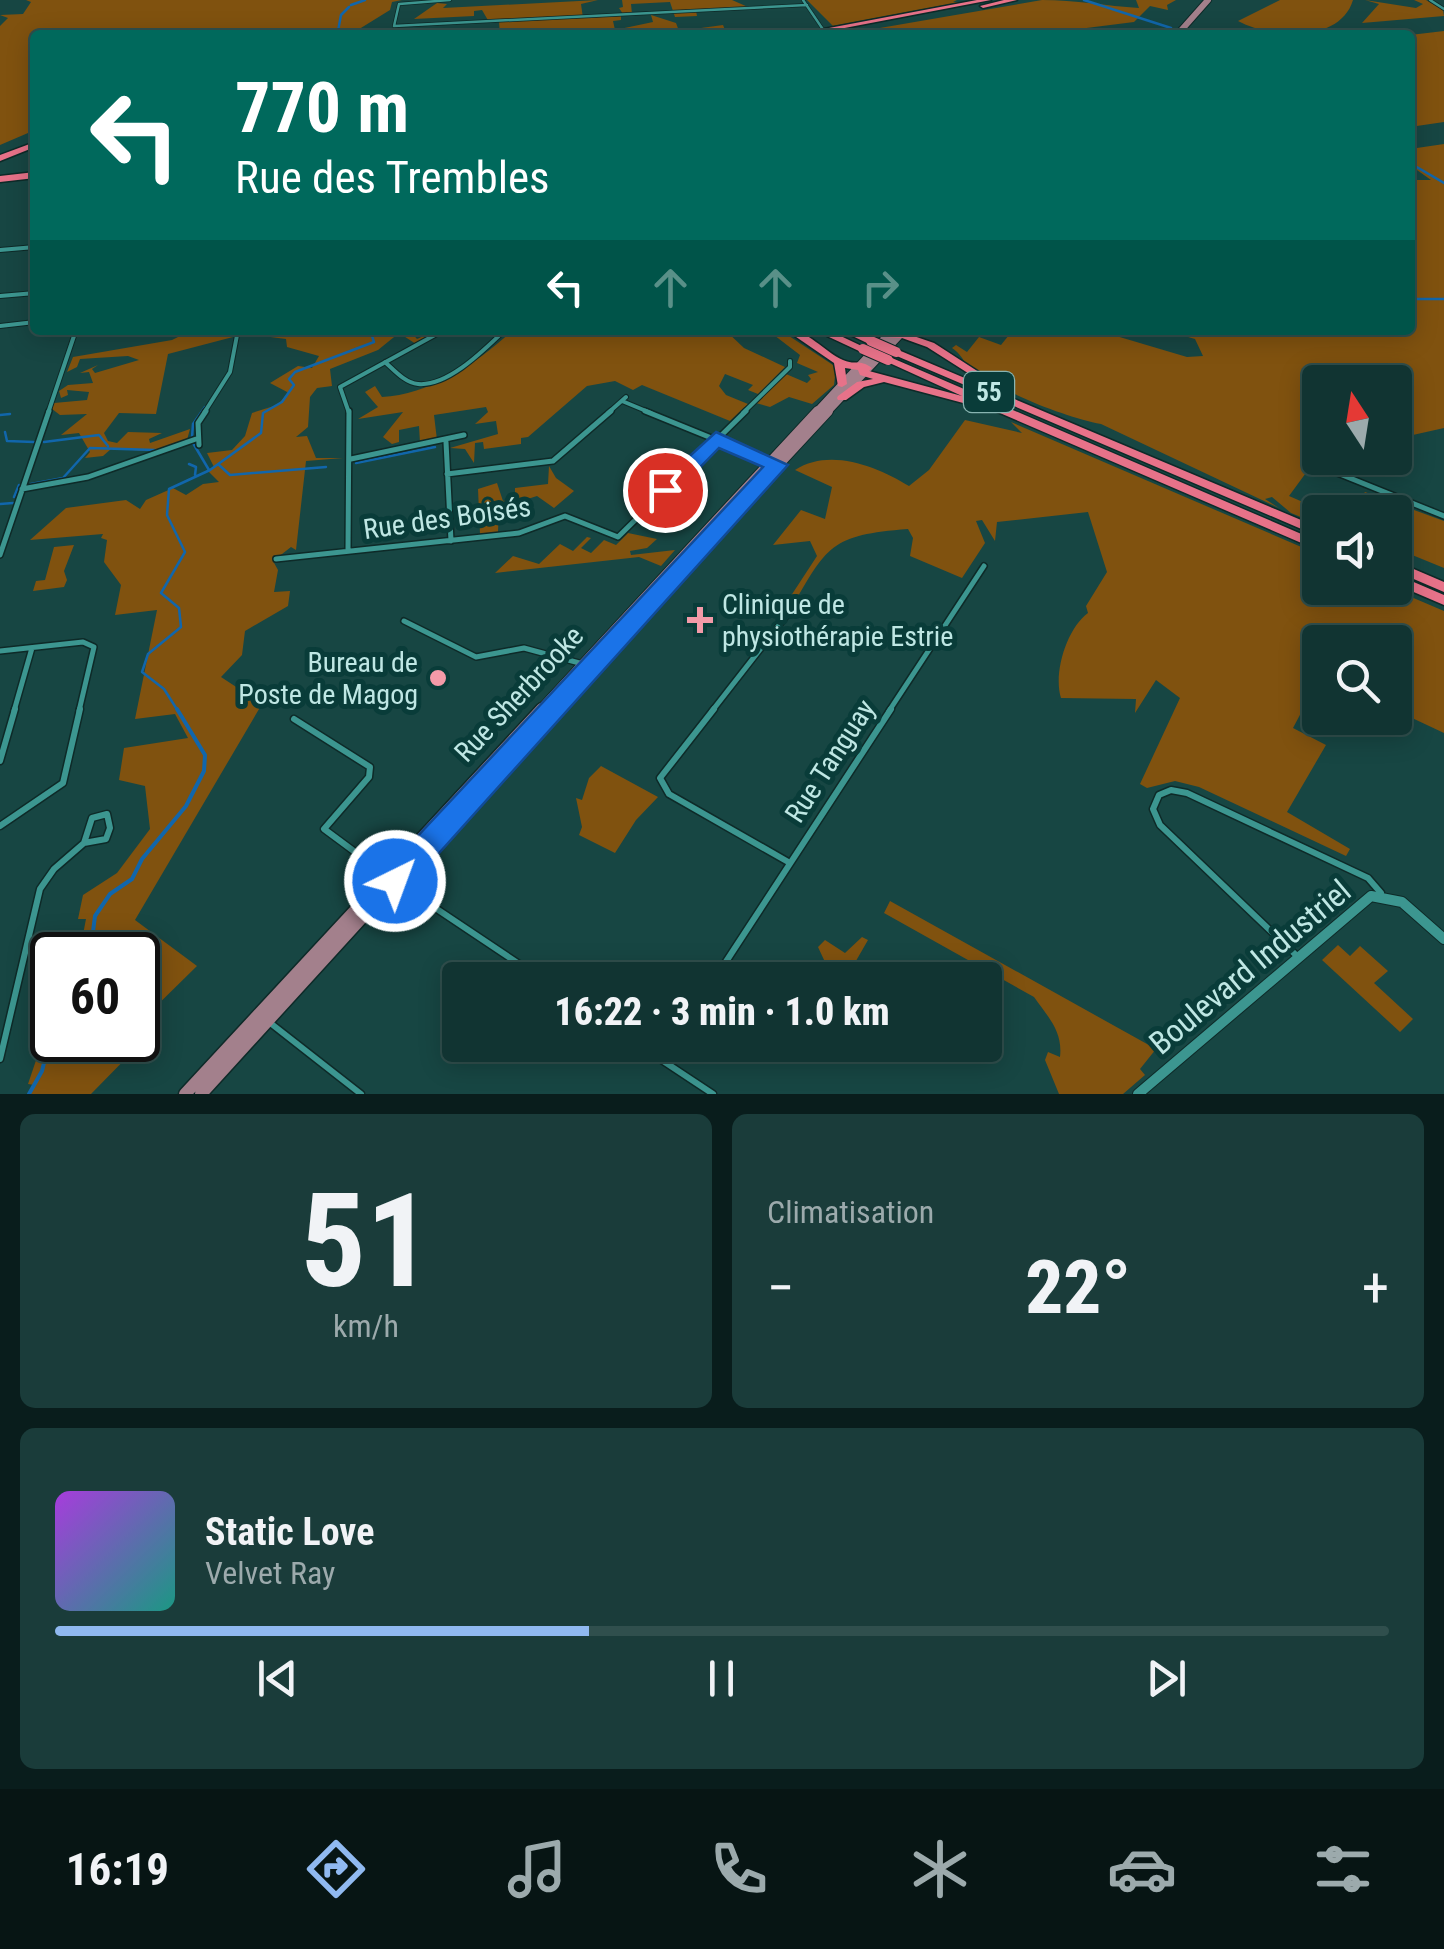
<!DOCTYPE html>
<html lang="fr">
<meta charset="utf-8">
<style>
:root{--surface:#113432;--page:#1a3c3a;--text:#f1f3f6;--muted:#9caaac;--line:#304f4d;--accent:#90b9f0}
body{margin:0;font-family:"Roboto Condensed",sans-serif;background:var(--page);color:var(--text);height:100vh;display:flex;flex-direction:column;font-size:38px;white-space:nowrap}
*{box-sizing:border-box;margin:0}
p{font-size:32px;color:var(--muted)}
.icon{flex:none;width:55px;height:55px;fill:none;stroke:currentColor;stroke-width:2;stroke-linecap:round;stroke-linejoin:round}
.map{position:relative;height:1094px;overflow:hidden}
.panel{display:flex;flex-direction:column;gap:20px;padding:20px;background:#091d1c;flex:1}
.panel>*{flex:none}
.banner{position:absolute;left:30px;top:30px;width:1385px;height:305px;border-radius:10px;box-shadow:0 5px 25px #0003,0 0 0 2px var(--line);background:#00695c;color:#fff;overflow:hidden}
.needle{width:65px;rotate:348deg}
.fabs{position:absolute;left:1302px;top:365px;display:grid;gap:20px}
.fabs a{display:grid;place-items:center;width:110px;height:110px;border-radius:10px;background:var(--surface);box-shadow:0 5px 25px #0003,0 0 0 2px var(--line);font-size:50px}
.speed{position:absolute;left:30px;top:932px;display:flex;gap:20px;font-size:50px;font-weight:700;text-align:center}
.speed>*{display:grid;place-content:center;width:130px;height:130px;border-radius:50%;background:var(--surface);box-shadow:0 5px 25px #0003,0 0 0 2px var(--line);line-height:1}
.speed .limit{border:5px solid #111;border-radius:15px;background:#fff;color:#111}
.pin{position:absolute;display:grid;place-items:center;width:85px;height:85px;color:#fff;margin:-42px;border:5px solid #fff;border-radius:50%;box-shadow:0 2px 10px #0007}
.me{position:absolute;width:110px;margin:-55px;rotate:42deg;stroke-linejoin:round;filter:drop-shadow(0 0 8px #0008)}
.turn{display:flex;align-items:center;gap:35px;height:210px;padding:0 40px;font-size:45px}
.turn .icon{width:130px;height:130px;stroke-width:2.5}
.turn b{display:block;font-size:70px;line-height:85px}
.lanes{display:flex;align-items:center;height:95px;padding:0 40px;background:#0003;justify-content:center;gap:50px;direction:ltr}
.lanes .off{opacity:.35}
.big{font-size:75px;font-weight:800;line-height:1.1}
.panel .widget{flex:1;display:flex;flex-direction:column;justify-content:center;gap:15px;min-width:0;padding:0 35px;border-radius:15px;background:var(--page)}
.panel .dial{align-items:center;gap:0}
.dial b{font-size:130px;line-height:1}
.song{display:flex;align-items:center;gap:30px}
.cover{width:120px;height:120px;border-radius:15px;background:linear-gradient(135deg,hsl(280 70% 55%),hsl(170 70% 35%))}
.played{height:10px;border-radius:5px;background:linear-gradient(90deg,var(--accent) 40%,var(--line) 40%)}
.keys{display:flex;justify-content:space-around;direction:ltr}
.heat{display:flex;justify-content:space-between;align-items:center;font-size:55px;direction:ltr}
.panel .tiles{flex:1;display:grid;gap:20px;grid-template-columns:1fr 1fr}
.widget:last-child{grid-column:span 2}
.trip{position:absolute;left:442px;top:962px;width:560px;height:100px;border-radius:10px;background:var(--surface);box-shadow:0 5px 25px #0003,0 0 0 2px var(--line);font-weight:800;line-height:100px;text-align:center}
.tabs{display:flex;height:160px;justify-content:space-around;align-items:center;background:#071514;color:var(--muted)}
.tabs .icon{width:70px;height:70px}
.tabs .current{color:var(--accent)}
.tabs b{font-size:45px;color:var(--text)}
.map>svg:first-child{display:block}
.green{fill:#80520f}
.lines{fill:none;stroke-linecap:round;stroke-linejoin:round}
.stream-far1{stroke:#1166ab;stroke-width:2.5}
.stream{stroke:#1166ab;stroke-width:4}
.street-far3-casing{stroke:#0e2a28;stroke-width:4}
.street-far2-casing{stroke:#0e2a28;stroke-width:6}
.street-far1-casing{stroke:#0e2a28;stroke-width:8}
.street-casing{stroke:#0e2a28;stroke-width:9}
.secondary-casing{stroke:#0e2a28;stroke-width:12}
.primary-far3-casing{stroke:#0e2a28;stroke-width:8}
.primary-far2-casing{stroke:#0e2a28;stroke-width:10}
.primary-far1-casing{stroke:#0e2a28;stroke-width:12}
.primary-casing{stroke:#0e2a28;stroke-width:15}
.highway-casing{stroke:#0e2a28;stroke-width:3}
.street-far3{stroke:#3c9690;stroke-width:2.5}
.street-far2{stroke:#3c9690;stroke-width:4}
.street-far1{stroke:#3c9690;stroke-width:5}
.street{stroke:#3c9690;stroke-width:6}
.secondary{stroke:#3c9690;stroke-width:10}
.primary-far3{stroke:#a3808c;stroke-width:6}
.primary-far2{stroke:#a3808c;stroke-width:8}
.primary-far1{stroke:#a3808c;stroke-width:10}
.primary{stroke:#a3808c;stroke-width:12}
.highway{fill:#e77289;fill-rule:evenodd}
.street-bridge-casing{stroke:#0e2a28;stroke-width:4;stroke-linecap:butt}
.highway-bridge-casing{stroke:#0e2a28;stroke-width:12;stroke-linecap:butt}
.street-bridge{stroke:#3c9690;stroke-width:2.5}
.highway-bridge{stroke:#e77289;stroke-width:10}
.route{fill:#1a73e8;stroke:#114b97;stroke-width:2.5}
.poi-dot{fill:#f39aa8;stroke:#093c39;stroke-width:4}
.labels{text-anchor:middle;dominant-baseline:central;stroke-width:10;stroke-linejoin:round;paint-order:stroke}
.shield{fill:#093c39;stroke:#88b4b1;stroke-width:2.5}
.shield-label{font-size:25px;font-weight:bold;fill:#bfe7e4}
.street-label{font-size:28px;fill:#bfe7e4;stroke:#093c39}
.poi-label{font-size:28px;fill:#bfe7e4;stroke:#093c39;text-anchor:start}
.near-street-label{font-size:32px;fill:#bfe7e4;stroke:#093c39}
</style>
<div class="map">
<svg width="1444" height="1094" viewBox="0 0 1444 1094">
<rect width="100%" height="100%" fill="#174643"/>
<path class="green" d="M26 0H402L392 2 390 10 356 31 321 35H35V130L0 145V26L8 18 0 15 23 14 31 2Z
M598 0 581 4 583 18 621 16V20L613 21 615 30 653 22 651 15 676 23 679 31 723 25 727 35H500L499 22H489L482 10 474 11V16L414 19 437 3 447 4 443 8Z
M622 0H732L748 7 696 11 697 16 675 17 670 2 631 4 632 14H623L619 8 623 7Z
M807 0H957L953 2H961L833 26Z
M1042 0C1076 0 1106 6 1139 8L1136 0H1176L1167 5 1168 10 1150 6 1134 22 1039 34 1033 29 991 35H839Z
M1280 0H1353C1341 41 1276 41 1238 21Z
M1365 0 1416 8 1423 4 1414 0H1426L1443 10 1444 16 1362 23 1379 4Z
M1444 31V122L1410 127V35Z
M1444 144V428L1395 439V382H1320V458H1328L1308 463 1311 466 1289 496 1326 512H1320V525L1291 513 1272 497 1265 499 1279 508 1101 424C1065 417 993 390 966 363 962 359 960 353 952 348L956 345 967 352 979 337 1001 345 1013 330H1096L1187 357 1203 356 1195 339 1164 330H1410V180H1431L1410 165V149Z
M192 330 233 337 168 354 156 414 119 413 104 433 108 441 117 443 128 432 162 433 149 439 150 443 190 429 187 440 152 451 111 449 103 456 85 458 90 452 79 433 61 435 87 414 60 415 52 409 54 403 87 400 89 392 67 390 68 395 61 398 59 391 68 385 93 383 89 372 80 373 98 365 92 369 95 373 139 360 128 356 80 359 77 367 67 372 73 357 172 340Z
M279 330H409L417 339 438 330 416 344 399 333 378 350 330 369 332 386 317 388 310 397 308 427 296 437 307 436 316 458H343L306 461 296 550 291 547 273 561 278 570 274 592 290 591 288 606 245 631 242 655 221 677 262 704 135 920 197 966 138 1024V955H79L86 919H78L83 895 117 873 150 829 145 786 119 780 124 748 188 738 175 714 135 719 157 610 115 615 121 585 104 562 107 540 101 538 103 534 30 540 66 508 126 500 140 509 146 500 173 488 186 495 203 484 219 482 208 471 214 467 207 453 232 450 245 436 252 413 277 405 289 393 270 383 298 366 312 368 319 356 287 347 286 339 255 335Z
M513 330H725L744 348 785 367 758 394 748 390 753 385 725 374 719 386 726 395 748 404 730 421 642 385 633 390 615 381 587 386 528 437 521 438V444L484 449 483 442 475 443 474 463 465 449 450 448 498 434 496 421 475 424 488 412 486 407 434 415 437 440 420 443 419 426 399 430V442L392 444 383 437 403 412 358 419 378 407 365 392 375 386 382 397C429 395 479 362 513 330Z
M754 330H780L836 367 834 385 812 404 789 397 770 407 756 403 786 374 807 383 811 379 808 375 818 372 797 363 800 355 770 332Z
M965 420 1022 433 1011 422 1320 555V588H1390L1444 611V733L1395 710V642H1320V677L1293 728 1326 745 1287 812 1350 849 1346 856 1199 787 1175 781 1147 788 1140 784 1180 698 1156 680 1135 713 1136 699 1061 698C1053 673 1067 628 1088 613L1086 606 1107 572 1088 512 997 522 995 541 982 520 976 521 985 543 962 578 910 556 913 538 908 529C831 535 827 545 790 611L783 608 817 556 810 541 773 545 801 510 825 519 832 487 795 470C830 447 878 467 909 486L929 470Z
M549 466 556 478 574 491 554 508 537 496 499 508 498 532 480 534 478 489 497 483 503 501 515 496V488L548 484Z
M1365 492 1444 521V568L1395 548V512H1351Z
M628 533 657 539 647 548 630 551 631 555 675 550 661 566 639 557 495 573 513 556 539 564 560 544 573 551 587 537 591 538 581 548 591 553 604 540 616 545Z
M74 545 64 571 67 580 64 587 33 591 36 581 45 580 54 547Z
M601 766 658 797 636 820 615 853 579 835 582 827 576 798 582 800 589 778Z
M890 901 1156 1049 1140 1069 1145 1075 1123 1094H1059L1045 1060 1048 1052 1060 1057C1063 1031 1048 1017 1034 997L884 913Z
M862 937 868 940 845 980H829L831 975 818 947 825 940 845 953Z
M1338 945 1350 956 1360 946 1388 971 1374 983 1413 1019 1400 1032 1322 960Z
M52 1013V1040L138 1038 142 1042 91 1094H29L34 1085 28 1084Z"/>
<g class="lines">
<path class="stream-far1" d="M1084 0 1171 28
M351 5 365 0
M349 7 341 15 338 31 352 35
M1185 33 1191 35
M1410 155 1415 166 1444 183
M1410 299H1444
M0 415 10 414
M5 432 7 441 34 442
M192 437 193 424 205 407
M44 442 99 435 108 446
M193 443 209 470
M356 463 435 447
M189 464 196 467 195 475
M218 464 230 475 326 467
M31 484 63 478 90 448 155 450
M14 497 19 485
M0 504 13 503
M178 711 164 689 142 672 148 654 181 627 179 608 161 593 185 552 167 515 169 489 210 470 261 433 263 413 282 402 294 385 289 379 295 372 374 342 370 330"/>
<path class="stream" d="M90 955 95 916 110 894 132 879 142 859 186 806 204 771 205 755 177 709
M29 1094 42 1071 52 1031"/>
<g class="street-far3-casing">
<path id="street-far3" d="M450 0 399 4 394 26 807 5
M803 0 822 28
M1430 0 1444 9
M1088 35 1126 31 1151 35"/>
</g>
<g class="street-far2-casing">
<path id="street-far2" d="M0 250 35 247
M0 296 35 293
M0 326 35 322
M385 362C394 370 405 383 418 384 448 387 485 349 505 330
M622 401 651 413
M48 413 76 330
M204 413 230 372 238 330
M349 413 340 387 444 330
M608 413 626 397
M743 413 790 367V361"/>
</g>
<g class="street-far1-casing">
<path id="street-far1" d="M645 411 768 461
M446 442 451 541
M199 445 198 423 206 411
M351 459 464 435
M1320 466 1444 516
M447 474 553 461 611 411
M22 489 88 477 196 439
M348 551 349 411
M0 555 49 411
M276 559 519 533 565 516 618 537 746 411
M404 621 476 657 524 648 583 664
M0 651 83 642 94 647 79 711
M14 711 32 648
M712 711 790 611
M889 711 984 566"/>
</g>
<g class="street-casing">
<path id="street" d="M714 709 660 778 669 794 790 863
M294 719 370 767 369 777 324 829 386 875
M0 761 15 709
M107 814 110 828 106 839 84 843 92 818Z
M0 826 63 783 80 709
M395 881 543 980
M1298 957 1160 825 1153 809 1159 795 1171 790 1187 793 1368 878 1381 893
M714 980 891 709
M269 1022 361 1094
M639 1045 713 1094
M0 1059 40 889 54 869 84 843
M662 1060 672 1045"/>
</g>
<g class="secondary-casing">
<path id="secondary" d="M1138 1094 1371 896 1402 902 1444 939"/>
</g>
<g class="primary-far3-casing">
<path id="primary-far3" d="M1177 35 1208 0"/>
</g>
<g class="primary-far2-casing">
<path id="primary-far2" d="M816 413 893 330
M826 413 904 330"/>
</g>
<g class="primary-far1-casing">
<path id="primary-far1" d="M540 711 818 411
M550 711 828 411"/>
</g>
<g class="primary-casing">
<path id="primary" d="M185 1094 542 709
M201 1094 552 709"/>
</g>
<g class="highway-casing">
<path id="highway" d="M977 0H991L808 35H792Z
M1004 0H1017L983 8 980 6Z
M35 142V147L0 161V155Z
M35 172V178L0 182V176Z
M786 330C809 330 823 351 843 360 856 366 858 358 872 368L869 371 962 396 883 360 888 357 892 358 1320 542V551L972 401 967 404 884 382 864 387 846 400H838L837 398 838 396 857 382 873 379 860 375 858 370 845 368 847 384 842 387 838 386 834 363Z
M814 330H828L868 349 863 352 859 351Z
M840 330H854L876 341 871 344 867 343Z
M888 332H902L934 343 1002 387 997 390 993 389 927 347 902 338 884 337 883 335Z
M896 349 1320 528V537L892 354 891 352Z
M1395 561 1444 582V592L1395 571Z
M1395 574 1444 595V605L1395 584Z"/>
</g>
<use href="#street-far3" class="street-far3"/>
<use href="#street-far2" class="street-far2"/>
<use href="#street-far1" class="street-far1"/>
<use href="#street" class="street"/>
<use href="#secondary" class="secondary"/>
<use href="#primary-far3" class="primary-far3"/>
<use href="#primary-far2" class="primary-far2"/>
<use href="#primary-far1" class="primary-far1"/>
<use href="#primary" class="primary"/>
<use href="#highway" class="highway"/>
<g class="street-bridge-casing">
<path id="street-bridge" d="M822 28 827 35"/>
</g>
<g class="highway-bridge-casing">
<path id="highway-bridge" d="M871 341 896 352
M863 349 888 360"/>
</g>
<use href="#street-bridge" class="street-bridge"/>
<use href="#highway-bridge" class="highway-bridge"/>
</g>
<path class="route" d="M716 432 788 465 405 891 395 895 385 891 380 881 385 871 763 467 719 448 673 495H658V485Z"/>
<g class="poi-dot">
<path d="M695 605h10v10h10v10h-10v10h-10v-10h-10v-10h10z"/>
<circle cx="438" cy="678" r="10"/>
</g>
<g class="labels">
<rect class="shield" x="964" y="372" width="50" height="40" rx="8"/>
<g class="shield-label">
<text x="989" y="392">55</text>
</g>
<g class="street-label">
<text transform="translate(447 518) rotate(-8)">Rue des Boisés</text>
<text transform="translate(519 694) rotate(-47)">Rue Sherbrooke</text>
<text transform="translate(830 761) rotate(-57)">Rue Tanguay</text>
</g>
<g class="poi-label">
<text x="722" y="604">Clinique de<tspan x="722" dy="32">physiothérapie Estrie</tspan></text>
<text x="418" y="662" text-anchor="end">Bureau de<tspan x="418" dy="32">Poste de Magog</tspan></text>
</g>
<g class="near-street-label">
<text transform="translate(1250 967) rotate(-40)">Boulevard Industriel</text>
</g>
</g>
</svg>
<div class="fabs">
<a><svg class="needle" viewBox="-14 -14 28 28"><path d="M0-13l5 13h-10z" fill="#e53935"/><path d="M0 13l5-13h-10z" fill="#9caaac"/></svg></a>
<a><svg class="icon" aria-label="sound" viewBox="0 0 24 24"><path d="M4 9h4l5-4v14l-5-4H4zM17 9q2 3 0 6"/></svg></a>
<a><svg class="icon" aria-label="search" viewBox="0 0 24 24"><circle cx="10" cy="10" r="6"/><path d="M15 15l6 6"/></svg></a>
</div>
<div class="speed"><div class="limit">60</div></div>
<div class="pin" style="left:665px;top:490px;background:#d93025"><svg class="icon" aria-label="arrive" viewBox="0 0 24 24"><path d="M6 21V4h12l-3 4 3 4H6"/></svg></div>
<svg class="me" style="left:395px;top:881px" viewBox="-20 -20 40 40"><circle r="17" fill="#1a73e8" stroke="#fff" stroke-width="3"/><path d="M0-11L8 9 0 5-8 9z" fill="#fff"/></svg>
<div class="trip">16:22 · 3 min · 1.0 km</div>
<div class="banner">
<div class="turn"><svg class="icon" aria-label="left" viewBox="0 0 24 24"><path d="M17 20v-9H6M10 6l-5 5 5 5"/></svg><div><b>770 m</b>Rue des Trembles</div></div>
<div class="lanes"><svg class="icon" aria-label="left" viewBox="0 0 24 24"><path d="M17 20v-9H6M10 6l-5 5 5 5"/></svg><svg class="icon off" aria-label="ahead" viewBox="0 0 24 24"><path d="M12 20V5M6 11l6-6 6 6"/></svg><svg class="icon off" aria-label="ahead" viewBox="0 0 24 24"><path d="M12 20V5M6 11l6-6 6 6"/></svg><svg class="icon off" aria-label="right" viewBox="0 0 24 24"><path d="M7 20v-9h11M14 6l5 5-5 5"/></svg></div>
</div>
</div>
<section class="panel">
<div class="tiles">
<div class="widget dial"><b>51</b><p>km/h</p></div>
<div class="widget"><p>Climatisation</p>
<div class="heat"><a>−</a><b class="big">22°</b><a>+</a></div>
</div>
<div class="widget">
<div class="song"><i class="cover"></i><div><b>Static Love</b><p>Velvet Ray</p></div></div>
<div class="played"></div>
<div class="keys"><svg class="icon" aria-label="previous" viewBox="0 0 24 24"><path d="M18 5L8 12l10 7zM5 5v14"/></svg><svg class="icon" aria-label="pause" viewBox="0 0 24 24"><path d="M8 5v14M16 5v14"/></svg><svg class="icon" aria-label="next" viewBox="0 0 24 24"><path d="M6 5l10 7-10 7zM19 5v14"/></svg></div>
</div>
</div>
</section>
<nav class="tabs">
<b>16:19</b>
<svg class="icon current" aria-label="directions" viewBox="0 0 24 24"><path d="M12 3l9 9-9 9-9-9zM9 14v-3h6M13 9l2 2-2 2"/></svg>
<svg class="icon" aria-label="music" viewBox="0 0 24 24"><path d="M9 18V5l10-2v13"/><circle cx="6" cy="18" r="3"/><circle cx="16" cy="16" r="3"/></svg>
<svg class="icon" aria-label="phone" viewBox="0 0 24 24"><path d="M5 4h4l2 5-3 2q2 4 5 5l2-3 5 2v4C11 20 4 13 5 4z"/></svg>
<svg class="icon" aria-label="climate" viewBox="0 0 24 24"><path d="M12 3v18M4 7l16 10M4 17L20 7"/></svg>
<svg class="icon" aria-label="car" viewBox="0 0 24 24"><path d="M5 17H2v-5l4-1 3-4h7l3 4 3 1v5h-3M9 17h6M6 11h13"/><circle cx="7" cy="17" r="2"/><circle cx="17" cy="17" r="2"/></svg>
<svg class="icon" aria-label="filters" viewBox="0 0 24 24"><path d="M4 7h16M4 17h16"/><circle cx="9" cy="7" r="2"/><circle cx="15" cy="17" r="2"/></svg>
</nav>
